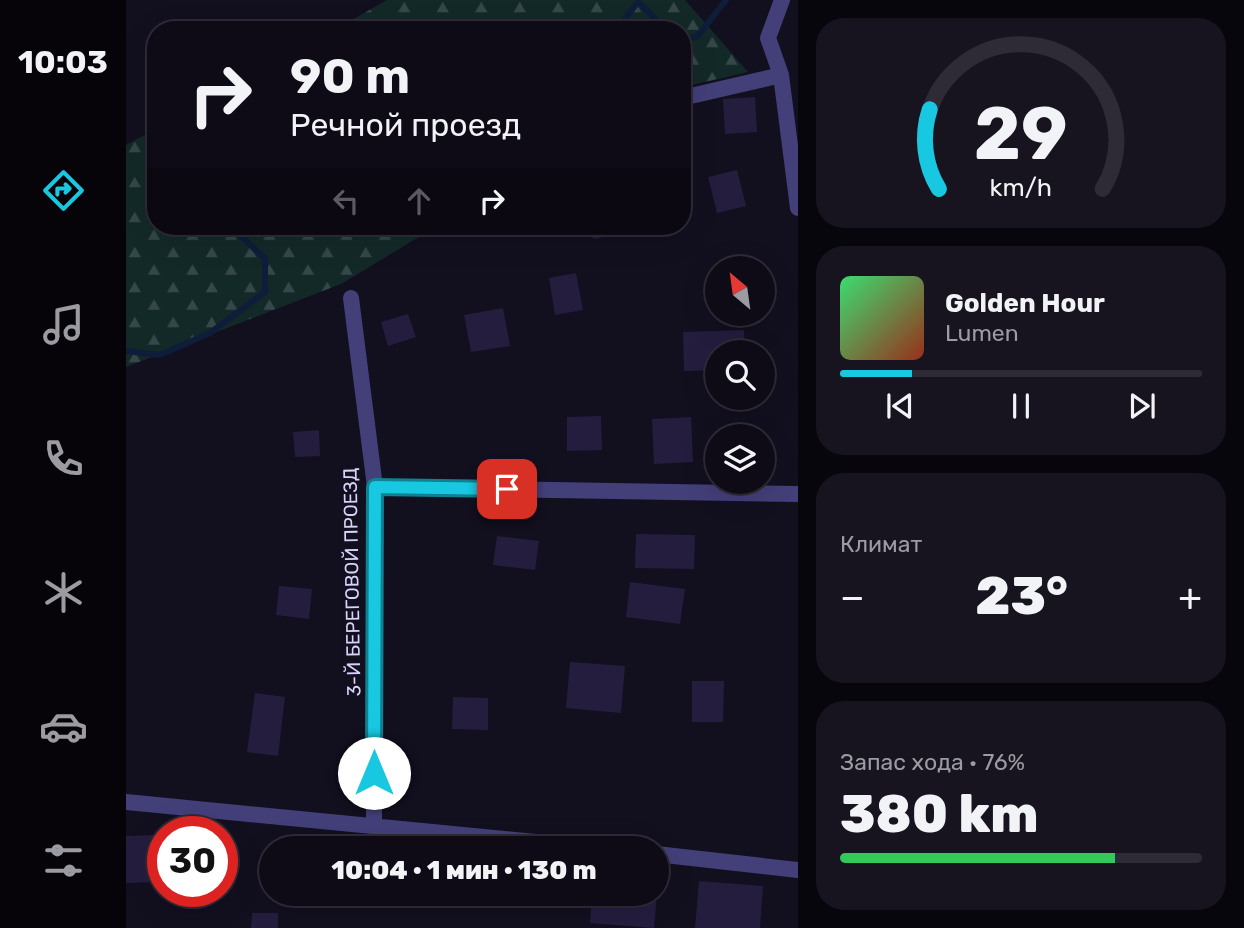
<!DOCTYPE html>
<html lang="ru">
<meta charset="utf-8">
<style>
:root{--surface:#0e0b17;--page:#171420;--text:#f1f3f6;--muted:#9b9ba1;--line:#2e2b36;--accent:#18c7e0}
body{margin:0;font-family:Rubik,sans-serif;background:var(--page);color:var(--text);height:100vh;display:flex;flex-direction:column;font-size:26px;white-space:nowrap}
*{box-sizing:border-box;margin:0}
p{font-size:23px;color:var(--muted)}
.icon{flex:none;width:38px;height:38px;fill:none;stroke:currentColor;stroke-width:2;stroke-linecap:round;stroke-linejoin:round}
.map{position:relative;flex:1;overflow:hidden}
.drawer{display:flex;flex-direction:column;gap:18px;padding:18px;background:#08060d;width:446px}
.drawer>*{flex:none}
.guide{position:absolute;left:21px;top:21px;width:544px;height:214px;border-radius:28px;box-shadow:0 7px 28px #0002,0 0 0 2px var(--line);background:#0e0b17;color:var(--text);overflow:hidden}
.needle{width:46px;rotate:331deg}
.buttons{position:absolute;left:579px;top:256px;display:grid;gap:14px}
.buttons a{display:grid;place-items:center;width:70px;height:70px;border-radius:50%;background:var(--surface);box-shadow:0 7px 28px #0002,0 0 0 2px var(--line);font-size:35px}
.speed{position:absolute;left:21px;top:816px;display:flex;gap:14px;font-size:35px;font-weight:700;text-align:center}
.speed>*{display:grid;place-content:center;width:91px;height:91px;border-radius:50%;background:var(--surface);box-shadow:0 7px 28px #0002,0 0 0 2px var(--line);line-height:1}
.speed .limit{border:10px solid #d22;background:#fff;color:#111}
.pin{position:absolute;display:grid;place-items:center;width:60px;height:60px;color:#fff;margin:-30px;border-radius:14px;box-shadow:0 4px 10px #0006}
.me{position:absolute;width:77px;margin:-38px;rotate:0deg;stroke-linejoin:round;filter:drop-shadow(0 0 5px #0008)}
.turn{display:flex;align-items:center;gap:24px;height:147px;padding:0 28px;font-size:32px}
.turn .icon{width:91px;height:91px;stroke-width:2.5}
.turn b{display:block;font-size:49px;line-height:60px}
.lanes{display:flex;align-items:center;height:66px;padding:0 28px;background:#0003;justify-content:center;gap:35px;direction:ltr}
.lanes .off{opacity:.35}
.big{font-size:52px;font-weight:800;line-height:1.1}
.drawer .tile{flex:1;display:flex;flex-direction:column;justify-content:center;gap:10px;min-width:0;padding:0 24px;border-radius:28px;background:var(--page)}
.drawer .dial{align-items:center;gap:0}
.dial svg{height:182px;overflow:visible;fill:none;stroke:var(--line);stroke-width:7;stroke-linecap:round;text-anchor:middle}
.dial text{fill:var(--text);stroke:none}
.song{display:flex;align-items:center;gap:21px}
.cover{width:84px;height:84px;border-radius:10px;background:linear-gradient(135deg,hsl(140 70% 55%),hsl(10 70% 35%))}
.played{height:7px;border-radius:4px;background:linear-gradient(90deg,var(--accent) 20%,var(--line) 20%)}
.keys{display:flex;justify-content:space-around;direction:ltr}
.heat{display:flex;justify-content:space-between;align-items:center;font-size:38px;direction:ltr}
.charge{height:10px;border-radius:5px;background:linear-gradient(90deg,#34c759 76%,var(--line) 0)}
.trip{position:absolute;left:133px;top:836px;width:410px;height:70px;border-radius:35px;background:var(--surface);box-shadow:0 7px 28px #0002,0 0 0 2px var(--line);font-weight:800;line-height:70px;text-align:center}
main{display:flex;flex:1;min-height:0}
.tabs{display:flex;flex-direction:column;width:126px;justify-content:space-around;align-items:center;background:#060409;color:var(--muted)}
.tabs .icon{width:49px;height:49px}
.tabs .active{color:var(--accent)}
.tabs b{font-size:32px;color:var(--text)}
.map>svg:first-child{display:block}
.forest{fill:url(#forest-firs)}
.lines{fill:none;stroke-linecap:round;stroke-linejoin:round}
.stream{stroke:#0e1d39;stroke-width:6}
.building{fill:#251d3e}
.street{stroke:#433f79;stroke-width:16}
.route-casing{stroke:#108192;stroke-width:18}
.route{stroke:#18c7e0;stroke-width:12}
.labels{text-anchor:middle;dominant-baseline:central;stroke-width:7;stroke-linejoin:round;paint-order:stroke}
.street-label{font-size:19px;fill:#d8d2fa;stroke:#120f1f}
</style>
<main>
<nav class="tabs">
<b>10:03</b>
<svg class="icon active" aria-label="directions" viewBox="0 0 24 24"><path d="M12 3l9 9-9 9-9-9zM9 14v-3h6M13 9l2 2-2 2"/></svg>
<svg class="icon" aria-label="music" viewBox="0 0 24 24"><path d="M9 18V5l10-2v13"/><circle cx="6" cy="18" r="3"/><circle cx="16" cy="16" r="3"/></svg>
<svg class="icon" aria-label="phone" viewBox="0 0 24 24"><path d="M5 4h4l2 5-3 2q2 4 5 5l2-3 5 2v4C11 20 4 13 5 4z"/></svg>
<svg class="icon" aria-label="climate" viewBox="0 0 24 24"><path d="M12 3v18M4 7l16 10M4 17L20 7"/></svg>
<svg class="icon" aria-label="car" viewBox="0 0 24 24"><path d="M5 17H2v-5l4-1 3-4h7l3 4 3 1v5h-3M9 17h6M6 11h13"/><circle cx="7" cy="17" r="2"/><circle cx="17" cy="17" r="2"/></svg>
<svg class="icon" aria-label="filters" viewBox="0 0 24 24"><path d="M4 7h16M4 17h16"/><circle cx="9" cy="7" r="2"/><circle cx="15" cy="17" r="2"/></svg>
</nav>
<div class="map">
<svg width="672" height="928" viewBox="0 0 672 928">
<defs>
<pattern id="forest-firs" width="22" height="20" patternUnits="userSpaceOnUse" patternTransform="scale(1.75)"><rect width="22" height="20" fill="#132928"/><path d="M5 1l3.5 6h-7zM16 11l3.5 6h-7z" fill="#354748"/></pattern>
</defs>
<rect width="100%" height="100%" fill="#120f1f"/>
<path class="forest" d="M261 0H559L622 72 557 87 556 30H208Z
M30 129V226H311L215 284 0 367V145Z"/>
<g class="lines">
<path class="stream" d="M490 30 512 2 541 30
M556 39 571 37 600 0
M0 351 34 355 84 333 139 292V259L105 226"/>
</g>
<path class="building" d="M629 97 631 132 599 134 597 99Z
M611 170 620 206 591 213 582 177Z
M464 226H493L495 234 467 239Z
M450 273 457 310 429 315 423 278Z
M377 308 384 346 345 352 338 315Z
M282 314 290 337 262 346 255 322Z
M618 330 619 352H592V370L558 371 557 332Z
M475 416 476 450 441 451V417Z
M565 417 567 462 528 464 526 419Z
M193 430 194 456 169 457 167 432Z
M510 534 569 535 568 569 509 568Z
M371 536 413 541 409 570 367 565Z
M504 582 559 589 554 624 500 617Z
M153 586 186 589 183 619 150 615Z
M444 662 499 666 495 713 440 708Z
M566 681H598L597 722H566Z
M129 693 159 697 152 756 121 752Z
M327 697 362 698V730L326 729Z
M33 835 35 882 0 883V836Z
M573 881 637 886 634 928H569Z
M466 894H531L528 928 464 923Z
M126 913H152V928H125Z"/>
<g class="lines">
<path class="street" d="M655 75 672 208
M556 98 655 75 642 38 656 0
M225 298 249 487 248 825
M249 487 672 494
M0 802 481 849
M530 854 672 870"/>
</g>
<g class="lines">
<g class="route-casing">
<path id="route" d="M248 773 249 487 381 489"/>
</g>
<use href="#route" class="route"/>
</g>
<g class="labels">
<g class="street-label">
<text transform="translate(226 582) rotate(-91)">3-Й БЕРЕГОВОЙ ПРОЕЗД</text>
</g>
</g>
</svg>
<div class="buttons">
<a><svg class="needle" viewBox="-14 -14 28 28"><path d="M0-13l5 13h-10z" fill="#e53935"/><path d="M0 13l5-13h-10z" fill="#9b9ba1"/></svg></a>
<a><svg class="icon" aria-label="search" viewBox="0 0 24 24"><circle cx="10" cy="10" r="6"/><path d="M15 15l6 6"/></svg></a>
<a><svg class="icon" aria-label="layers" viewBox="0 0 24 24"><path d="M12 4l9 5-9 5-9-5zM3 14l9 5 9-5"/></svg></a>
</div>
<div class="speed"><div class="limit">30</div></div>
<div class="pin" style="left:381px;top:489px;background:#d93025"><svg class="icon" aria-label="arrive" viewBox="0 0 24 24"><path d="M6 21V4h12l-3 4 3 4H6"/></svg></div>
<svg class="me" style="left:248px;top:773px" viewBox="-20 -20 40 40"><circle r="19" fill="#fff"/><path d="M0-13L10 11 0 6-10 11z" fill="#18c7e0"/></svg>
<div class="trip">10:04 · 1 мин · 130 m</div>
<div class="guide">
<div class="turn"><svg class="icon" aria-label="right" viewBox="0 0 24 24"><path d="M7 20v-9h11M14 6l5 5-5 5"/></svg><div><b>90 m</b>Речной проезд</div></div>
<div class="lanes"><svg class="icon off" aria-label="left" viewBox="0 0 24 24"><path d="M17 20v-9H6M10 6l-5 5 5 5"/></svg><svg class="icon off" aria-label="ahead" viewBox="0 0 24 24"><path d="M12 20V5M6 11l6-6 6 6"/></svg><svg class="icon" aria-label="right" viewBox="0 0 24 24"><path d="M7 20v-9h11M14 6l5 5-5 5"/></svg></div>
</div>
</div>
<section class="drawer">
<div class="tile dial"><svg viewBox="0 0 100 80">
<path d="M14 69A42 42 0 1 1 86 69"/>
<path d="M14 69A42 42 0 0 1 10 34" stroke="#18c7e0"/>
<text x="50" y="56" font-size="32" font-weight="700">29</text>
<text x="50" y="72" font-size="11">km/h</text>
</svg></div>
<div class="tile">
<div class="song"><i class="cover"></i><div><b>Golden Hour</b><p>Lumen</p></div></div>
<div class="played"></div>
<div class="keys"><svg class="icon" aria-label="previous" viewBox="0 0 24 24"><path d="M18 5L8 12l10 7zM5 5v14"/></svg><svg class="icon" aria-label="pause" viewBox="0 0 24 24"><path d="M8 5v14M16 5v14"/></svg><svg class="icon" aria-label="next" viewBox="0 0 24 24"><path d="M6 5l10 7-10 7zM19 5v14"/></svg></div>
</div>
<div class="tile"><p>Климат</p>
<div class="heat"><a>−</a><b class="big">23°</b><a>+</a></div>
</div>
<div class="tile"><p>Запас хода · 76%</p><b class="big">380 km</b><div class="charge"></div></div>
</section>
</main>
